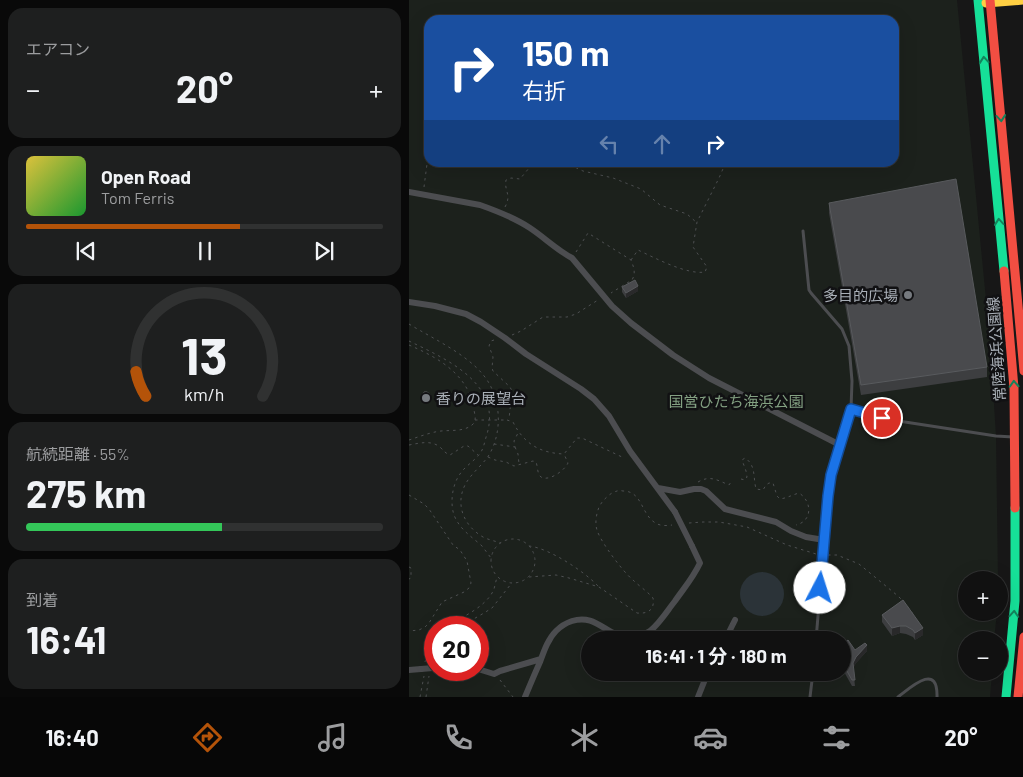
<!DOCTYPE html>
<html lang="ja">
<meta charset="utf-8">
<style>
:root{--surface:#111;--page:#1e1f1f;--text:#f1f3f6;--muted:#9c9d9f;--line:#303131;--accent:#b45309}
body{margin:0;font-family:Barlow,"Noto Sans JP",sans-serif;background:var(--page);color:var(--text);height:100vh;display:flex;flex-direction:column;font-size:19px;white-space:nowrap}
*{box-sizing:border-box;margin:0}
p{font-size:16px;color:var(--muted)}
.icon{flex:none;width:28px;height:28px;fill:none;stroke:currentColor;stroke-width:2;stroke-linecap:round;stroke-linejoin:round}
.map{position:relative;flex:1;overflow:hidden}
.drawer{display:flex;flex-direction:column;gap:8px;padding:8px;background:#090909;width:409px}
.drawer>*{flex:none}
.top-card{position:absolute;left:15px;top:15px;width:475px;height:152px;border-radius:15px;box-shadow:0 5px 20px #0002,0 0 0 1px var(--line);background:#1a4fa0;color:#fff;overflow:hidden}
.tools{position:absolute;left:549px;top:571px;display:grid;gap:10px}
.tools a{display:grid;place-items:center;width:50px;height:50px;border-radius:50%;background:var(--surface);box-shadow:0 5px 20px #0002,0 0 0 1px var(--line);font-size:25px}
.speed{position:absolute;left:15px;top:616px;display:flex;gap:10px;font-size:25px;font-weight:700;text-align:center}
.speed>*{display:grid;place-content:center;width:65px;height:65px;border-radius:50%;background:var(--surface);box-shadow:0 5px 20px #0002,0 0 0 1px var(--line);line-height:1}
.speed .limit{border:8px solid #d22;background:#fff;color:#111}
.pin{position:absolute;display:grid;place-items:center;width:42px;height:42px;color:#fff;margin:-21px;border:2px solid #fff;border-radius:50%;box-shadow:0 1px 5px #0007}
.me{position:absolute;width:55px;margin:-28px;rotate:5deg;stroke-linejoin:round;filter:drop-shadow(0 0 4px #0008)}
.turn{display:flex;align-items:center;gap:18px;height:105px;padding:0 15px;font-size:22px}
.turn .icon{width:65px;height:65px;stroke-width:2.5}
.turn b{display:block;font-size:35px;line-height:42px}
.lanes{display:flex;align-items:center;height:48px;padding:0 15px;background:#0003;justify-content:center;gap:25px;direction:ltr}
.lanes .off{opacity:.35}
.big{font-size:38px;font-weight:700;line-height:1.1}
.drawer .widget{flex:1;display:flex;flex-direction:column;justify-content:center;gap:8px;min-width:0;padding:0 18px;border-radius:15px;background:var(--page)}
.drawer .dial{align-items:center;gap:0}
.dial svg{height:130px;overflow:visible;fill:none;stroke:var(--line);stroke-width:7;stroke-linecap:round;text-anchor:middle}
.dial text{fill:var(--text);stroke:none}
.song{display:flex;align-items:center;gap:15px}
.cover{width:60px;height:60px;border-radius:8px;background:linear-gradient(135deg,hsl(50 70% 55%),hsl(130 70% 35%))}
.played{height:5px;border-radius:2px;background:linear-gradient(90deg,var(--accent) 60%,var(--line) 60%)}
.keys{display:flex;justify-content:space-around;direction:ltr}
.heat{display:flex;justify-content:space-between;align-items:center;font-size:28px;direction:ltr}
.charge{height:8px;border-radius:4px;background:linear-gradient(90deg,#34c759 55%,var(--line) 0)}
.trip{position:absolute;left:172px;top:631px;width:270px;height:50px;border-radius:25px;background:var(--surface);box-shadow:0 5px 20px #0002,0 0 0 1px var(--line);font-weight:700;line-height:50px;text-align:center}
.dock{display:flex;height:80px;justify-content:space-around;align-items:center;background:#070707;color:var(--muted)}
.dock .icon{width:35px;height:35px}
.dock .on{color:var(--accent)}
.dock b{font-size:22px;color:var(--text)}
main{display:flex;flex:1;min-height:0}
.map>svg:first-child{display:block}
.green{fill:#1c211c;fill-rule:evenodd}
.water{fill:#2b3338}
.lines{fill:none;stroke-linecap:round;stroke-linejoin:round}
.path{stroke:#4d4f51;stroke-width:1;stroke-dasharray:2.5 4;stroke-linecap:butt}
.lane{stroke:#4c4d50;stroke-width:3}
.street{stroke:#4c4d50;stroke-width:6}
.fast{stroke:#16e098;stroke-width:9}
.slow{stroke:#ffcf43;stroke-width:9}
.jam{stroke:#f24e42;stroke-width:9}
.path-bridge{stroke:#4d4f51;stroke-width:1;stroke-dasharray:2.5 4;stroke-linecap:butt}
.street-bridge{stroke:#4c4d50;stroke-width:6}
.wall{fill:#3d3e40}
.shaded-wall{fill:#29292a}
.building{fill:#494a4d;stroke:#585a5d}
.oneway{stroke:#14835c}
.route-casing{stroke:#114b97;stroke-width:12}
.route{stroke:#1a73e8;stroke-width:9}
.poi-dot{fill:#767a7f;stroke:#111113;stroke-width:2}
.labels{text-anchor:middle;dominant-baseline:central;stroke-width:5;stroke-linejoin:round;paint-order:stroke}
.poi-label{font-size:15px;fill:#a9afb7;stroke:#111113;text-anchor:end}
.street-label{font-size:15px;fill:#a9afb7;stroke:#111113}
.park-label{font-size:15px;fill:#83a082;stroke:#111113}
</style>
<main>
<section class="drawer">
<div class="widget"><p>エアコン</p>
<div class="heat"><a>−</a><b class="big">20°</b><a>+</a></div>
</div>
<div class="widget">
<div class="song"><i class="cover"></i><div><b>Open Road</b><p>Tom Ferris</p></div></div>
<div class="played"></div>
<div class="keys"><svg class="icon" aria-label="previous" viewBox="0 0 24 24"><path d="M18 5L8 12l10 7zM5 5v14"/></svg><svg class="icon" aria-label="pause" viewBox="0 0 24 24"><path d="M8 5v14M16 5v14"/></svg><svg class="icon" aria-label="next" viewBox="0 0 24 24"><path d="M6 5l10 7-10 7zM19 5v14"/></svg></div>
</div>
<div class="widget dial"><svg viewBox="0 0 100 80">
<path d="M14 69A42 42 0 1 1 86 69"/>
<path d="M14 69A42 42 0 0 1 8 54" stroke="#b45309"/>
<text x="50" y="56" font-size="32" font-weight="700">13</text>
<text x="50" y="72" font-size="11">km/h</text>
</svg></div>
<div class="widget"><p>航続距離 · 55%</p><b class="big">275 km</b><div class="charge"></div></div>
<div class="widget"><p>到着</p><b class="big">16:41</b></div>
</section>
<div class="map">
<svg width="615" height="697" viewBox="0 0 615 697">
<rect width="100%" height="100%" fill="#171717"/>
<path class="green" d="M0 0H548L581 341 587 436 589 580H558V612L588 613 585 640H558V672L583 673 581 697H0ZM20 20H485V162H20ZM26 628H69V670H26ZM181 640H434V672H181Z"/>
<path class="water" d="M331 594a22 22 0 1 1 44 0a22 22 0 1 1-44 0Z"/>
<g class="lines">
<path class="path" d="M396 19 398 20
M155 162 174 171 204 178 232 189 251 205 278 214 287 222
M15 187 18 164 20 160
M96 207C103 194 95 192 97 180L102 178 111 179 125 162
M167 252 179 233 222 260C225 268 227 273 223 280L202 293
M222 260 229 250C246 258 278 275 296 272L298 267 284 247 288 222 310 178 317 162
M0 324C26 340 67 358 81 385 93 407 92 438 78 458 71 467 61 475 56 485 46 505 55 526 74 537 80 540 86 541 92 543
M103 335 112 331 134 317H158L167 314 189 300
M85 340 82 341 80 346 84 357 83 368 84 371 101 387 103 391 100 419
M0 341C37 359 93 383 78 434 76 440 75 447 72 452 66 461 56 466 51 474 43 485 41 503 45 515 51 530 62 536 73 546 76 550 79 554 82 558
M0 345C30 358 60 375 65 410 66 416 68 421 63 425 53 433 38 429 26 432 17 434 9 437 0 440
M98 420 104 422C115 444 131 453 155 454L168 438H173L213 457 214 456
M85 444 106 447 105 441 109 433
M0 445C11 443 22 440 31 447 35 451 36 453 41 455L55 446H59L69 455
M106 447 109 454 110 464
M79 457 86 460 97 462 105 466 124 461 127 462C129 467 128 474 132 477 140 482 156 470 159 463L155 454
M332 479 336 480 338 477 337 471 333 460 336 458C347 465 344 477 347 489L354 490 357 485 360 483H364L368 496 371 499C378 498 383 495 390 493 403 501 404 521 387 525
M289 482C301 475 308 480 320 485L322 482
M0 495 15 504 20 509 44 545 51 550 58 561 62 583 60 588 55 592 33 602 20 623 16 627 10 630 0 631
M280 523 294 522H310L338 527 378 545 407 554
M82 561a22 22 0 1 1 44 0a22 22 0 1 1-44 0Z
M120 546C140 548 176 572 189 586
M419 555H428L450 564 489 596 497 604 506 617
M0 567 2 568V578L0 579
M120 577 147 575 160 578 190 587 228 613C239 614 246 610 244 598 238 591 230 586 224 580 214 572 191 541 188 530 186 524 187 516 189 510 191 503 197 497 203 493 207 491 210 490 214 491 233 491 232 513 245 522 250 526 257 526 263 525
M35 628C51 618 78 607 85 589 86 585 87 581 88 577
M49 628 75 613 83 608 102 584
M16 662 21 645 26 635
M21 662 22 657 26 646
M91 680 104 697
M11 697 15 676
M17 697 20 676"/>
<path class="lane" d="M394 231 400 290 402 293 433 329 440 346 443 381 442 409 422 475 419 496 407 640
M442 409 483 420 587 436 604 437
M401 697 404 672
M489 697C502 687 529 662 528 697"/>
<path class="street" d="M0 192 71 205C88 211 106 218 121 228 136 238 148 250 163 258L203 306 222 323 264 355 300 378 431 445
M0 302 26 306 57 314 72 322 96 338 117 354 172 389 185 399 200 416 221 451 266 512
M249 488 271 492 285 489H292L297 491 316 509 367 522 382 531 397 537 415 540
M316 640 326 620
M69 669 85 674 91 671 132 659
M0 670 12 669
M116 697C121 685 126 673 131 662 135 651 139 639 147 631 151 627 157 623 163 621 188 613 197 637 220 637 227 637 235 635 241 631 251 623 258 611 266 601 275 588 284 578 291 563L283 546
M289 697 299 672"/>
<path class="fast" d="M569 0 595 271
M597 697 606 601V508"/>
<path class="slow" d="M577 3 615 0"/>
<path class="jam" d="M581 0 615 371
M595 271 605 388 606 508
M609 697 615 637"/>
<path class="path-bridge" d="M66 420H98"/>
<path class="street-bridge" d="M266 512 283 546
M12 669 24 668"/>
</g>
<path class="wall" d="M420 203 578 367V377L452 395 420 213Z
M213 287 229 291 217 298 213 292Z
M13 395 21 399 18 402H15L13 397Z
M494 600 514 635 506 640 504 637 497 634 491 633 483 636 473 622V615Z
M434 644 446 650 458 651 447 663 444 668 446 686H443L434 670V662L436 660 434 657Z"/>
<path class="shaded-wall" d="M229 286V291L217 298V293Z
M491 626V633L483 636V628Z
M514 628V635L506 640V633Z
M458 645V651L447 663 444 669V663L447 657Z"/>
<path class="building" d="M547 179 578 367 452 385 420 203Z
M226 280 229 286 217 293 213 287Z
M15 392H18L21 394V397L18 400 15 399 13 395Z
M494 600 514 628 506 633 504 630 497 626H491L483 628 473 615Z
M439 640 446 650 456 643 458 645 447 657 444 663 446 680H443L434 664V662L438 658 434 651V644Z"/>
<defs><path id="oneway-chevron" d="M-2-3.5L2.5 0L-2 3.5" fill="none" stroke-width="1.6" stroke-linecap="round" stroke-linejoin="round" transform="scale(1.25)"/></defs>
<g class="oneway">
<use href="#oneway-chevron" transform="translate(575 60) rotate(-95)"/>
<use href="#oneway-chevron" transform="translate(592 118) rotate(85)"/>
<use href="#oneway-chevron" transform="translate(590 222) rotate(-95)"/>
<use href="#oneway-chevron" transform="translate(605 384) rotate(-93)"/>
<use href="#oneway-chevron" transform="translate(605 614) rotate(-86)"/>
</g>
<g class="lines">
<g class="route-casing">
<path id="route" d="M411 588 419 496 422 475 442 409 473 418"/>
</g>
<use href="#route" class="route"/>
</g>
<g class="poi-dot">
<circle cx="499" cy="295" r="5"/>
<circle cx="17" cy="398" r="5"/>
</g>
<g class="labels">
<g class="poi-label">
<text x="489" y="295">多目的広場</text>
<text x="27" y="398" text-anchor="start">香りの展望台</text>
</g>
<g class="street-label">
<text transform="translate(587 349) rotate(-94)">常陸海浜公園線</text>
</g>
<g class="park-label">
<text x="327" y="401">国営ひたち海浜公園</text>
</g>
</g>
</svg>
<div class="tools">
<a>+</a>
<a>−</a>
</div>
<div class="speed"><div class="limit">20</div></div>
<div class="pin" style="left:473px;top:418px;background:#d93025"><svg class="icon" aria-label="arrive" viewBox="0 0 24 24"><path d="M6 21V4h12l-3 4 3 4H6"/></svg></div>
<svg class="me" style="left:411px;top:588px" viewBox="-20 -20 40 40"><circle r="19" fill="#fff"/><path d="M0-13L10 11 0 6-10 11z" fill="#1a73e8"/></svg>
<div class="trip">16:41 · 1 分 · 180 m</div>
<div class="top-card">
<div class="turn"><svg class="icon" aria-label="right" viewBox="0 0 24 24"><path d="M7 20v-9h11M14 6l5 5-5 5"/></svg><div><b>150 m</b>右折</div></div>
<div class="lanes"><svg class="icon off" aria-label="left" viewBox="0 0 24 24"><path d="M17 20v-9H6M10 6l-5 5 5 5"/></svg><svg class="icon off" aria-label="ahead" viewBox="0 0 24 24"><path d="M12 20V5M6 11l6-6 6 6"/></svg><svg class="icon" aria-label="right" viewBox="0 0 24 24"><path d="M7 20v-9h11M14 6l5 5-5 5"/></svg></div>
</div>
</div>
</main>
<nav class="dock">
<b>16:40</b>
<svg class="icon on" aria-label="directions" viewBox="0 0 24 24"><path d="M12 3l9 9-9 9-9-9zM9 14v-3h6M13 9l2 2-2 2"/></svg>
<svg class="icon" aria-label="music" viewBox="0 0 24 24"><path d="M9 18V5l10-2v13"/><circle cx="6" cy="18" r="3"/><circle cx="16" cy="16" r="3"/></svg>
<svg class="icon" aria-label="phone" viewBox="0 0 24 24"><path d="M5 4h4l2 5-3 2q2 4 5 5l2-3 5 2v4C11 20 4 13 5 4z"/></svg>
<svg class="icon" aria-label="climate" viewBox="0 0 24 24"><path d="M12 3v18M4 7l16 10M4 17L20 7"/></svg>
<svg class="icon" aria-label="car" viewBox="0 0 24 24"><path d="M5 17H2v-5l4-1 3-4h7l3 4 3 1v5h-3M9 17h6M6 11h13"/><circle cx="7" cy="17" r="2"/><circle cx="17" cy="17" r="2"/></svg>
<svg class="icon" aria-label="filters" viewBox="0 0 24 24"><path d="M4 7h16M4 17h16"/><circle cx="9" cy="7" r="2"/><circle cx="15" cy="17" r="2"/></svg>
<b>20°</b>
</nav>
